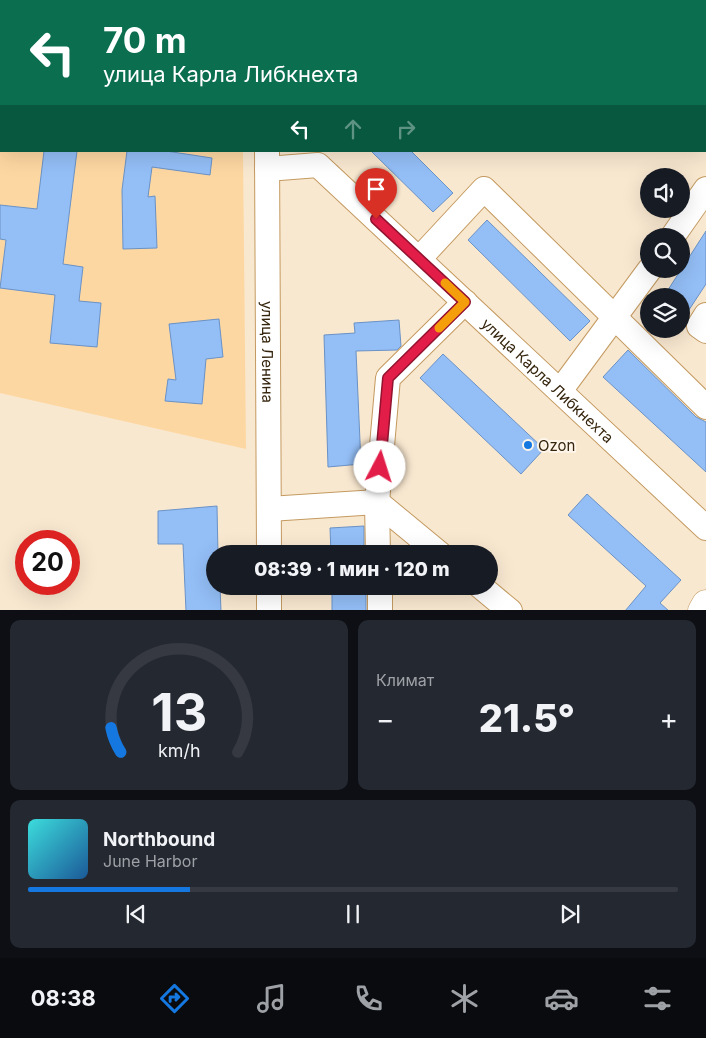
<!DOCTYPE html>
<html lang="ru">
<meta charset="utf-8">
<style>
:root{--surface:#171b24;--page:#242831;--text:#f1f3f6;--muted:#9ea1a6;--line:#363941;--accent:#1578e0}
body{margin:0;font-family:Inter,sans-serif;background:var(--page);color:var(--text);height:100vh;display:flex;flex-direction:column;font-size:19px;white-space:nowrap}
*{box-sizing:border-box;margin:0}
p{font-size:16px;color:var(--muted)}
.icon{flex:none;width:28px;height:28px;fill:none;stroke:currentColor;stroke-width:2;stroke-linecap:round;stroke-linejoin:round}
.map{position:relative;height:610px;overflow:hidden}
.side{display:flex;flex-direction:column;gap:10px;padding:10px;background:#0d0f14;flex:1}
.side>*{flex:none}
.banner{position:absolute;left:0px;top:0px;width:706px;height:152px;box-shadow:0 5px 20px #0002;background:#0b6e4f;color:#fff;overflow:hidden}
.controls{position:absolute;left:640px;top:168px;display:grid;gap:10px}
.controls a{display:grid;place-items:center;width:50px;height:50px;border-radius:50%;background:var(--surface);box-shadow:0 5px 20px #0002;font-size:25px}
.speed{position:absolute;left:15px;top:530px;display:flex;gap:10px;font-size:25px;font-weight:700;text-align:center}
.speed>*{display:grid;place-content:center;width:65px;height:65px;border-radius:50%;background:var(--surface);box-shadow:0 5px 20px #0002;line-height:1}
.speed .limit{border:8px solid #d22;background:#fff;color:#111}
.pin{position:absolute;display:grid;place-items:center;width:42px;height:42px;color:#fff;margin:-51px -21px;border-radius:50% 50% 50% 0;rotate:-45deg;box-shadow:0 0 5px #0007}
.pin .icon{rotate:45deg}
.me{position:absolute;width:55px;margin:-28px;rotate:5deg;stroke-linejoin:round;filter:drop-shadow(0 0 4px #0008)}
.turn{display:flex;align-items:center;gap:18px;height:105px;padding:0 20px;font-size:22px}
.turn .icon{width:65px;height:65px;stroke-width:2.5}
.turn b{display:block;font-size:35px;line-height:42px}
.lanes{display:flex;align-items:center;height:48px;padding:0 20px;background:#0003;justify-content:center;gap:25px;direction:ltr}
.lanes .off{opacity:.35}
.big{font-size:38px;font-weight:800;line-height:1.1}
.side .tile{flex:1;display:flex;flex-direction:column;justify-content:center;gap:8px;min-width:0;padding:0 18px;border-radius:10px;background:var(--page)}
.side .dial{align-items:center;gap:0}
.dial svg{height:130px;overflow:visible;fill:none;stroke:var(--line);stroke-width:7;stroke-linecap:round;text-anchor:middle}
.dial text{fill:var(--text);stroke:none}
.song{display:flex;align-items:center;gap:15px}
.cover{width:60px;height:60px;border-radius:8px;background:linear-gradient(135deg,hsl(180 70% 55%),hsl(210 70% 35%))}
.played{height:5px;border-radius:2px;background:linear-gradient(90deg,var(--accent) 25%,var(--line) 25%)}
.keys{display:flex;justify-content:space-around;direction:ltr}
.heat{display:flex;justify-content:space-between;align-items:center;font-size:28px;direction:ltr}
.side .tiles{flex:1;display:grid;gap:10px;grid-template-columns:1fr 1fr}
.tile:last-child{grid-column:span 2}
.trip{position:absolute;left:206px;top:545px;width:292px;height:50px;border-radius:25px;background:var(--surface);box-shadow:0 5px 20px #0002;font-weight:800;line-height:50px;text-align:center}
.tabs{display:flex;height:80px;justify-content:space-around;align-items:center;background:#090b0e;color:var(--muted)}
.tabs .icon{width:35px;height:35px}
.tabs .selected{color:var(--accent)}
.tabs b{font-size:22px;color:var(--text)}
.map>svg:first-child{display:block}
.built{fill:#fdd7a2}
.building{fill:#93bef6;stroke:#6a92c6}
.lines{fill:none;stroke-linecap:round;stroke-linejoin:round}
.minor-casing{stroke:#c49a60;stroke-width:26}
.major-casing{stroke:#c49a60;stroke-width:29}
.minor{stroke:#fff;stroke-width:24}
.major{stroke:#fff;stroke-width:28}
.route-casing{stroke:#92132f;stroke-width:12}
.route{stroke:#e11d48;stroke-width:9}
.slow{stroke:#f59e0b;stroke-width:9}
.poi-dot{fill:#1578e0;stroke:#fff6eb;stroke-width:2}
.labels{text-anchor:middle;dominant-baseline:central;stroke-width:4;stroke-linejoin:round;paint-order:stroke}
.street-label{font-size:15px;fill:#36250d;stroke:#fff6eb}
.poi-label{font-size:15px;fill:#36250d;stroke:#fff6eb;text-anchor:start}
</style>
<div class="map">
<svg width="706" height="611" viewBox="0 0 706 611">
<rect width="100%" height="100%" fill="#f9e8d0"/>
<path class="built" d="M0 0H241L1 1V151H243L246 449 0 393Z"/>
<path class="building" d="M44 151H77L63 264 83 267 79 301 101 303 97 347 50 343 55 295 0 288 6 240 0 239V205L37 209Z
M127 151H166L212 158 210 175 152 167 148 197 155 196 157 248 123 249 122 190Z
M371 151H411L453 193 433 212Z
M487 220 590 321 570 341 468 240Z
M706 231V284L681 322V296H664Z
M219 319 223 357 206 359 202 404 165 401 168 379 176 380 169 324Z
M399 320 401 346 397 350 356 351 361 464 328 467 324 335 355 333 354 323Z
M628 350 696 417 706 422V472L603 377Z
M443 354 544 449 521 474 420 378Z
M587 494 681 580 660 603 669 611H625L646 586 568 515Z
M217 506 218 554H215V586H220L221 611H186L183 544H158V511Z
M364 526V554H331L330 528Z
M332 586H366V611H332Z"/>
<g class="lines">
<g class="minor-casing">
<g id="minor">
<path d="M266 0V1"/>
<path id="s1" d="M267 151 269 554"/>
<path id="s2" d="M267 169 318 165 706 528"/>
<path d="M673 236 706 189"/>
<path d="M419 259 484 189 706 407"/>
<path d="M706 315 699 326 706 331"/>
<path d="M560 391 650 269"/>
<path d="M269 509 377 502 440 554"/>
<path d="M378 554 377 502 388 378 465 302"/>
<path d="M269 586V611"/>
<path d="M380 586V611"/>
<path d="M480 586 510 611"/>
</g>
</g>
<g class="major-casing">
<path id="major" d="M702 611 706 604"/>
</g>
<use href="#minor" class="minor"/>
<use href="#major" class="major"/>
</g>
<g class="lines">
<g class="route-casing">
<path id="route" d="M376 219 465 302 388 378 380 467"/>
</g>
<use href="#route" class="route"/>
<path class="slow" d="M439 328 465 302 445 283"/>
</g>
<circle class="poi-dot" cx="528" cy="445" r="5"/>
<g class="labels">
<g class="street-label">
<text stroke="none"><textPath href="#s1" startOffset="201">улица Ленина</textPath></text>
<text stroke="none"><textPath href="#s2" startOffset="366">улица Карла Либкнехта</textPath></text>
</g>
<g class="poi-label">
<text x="538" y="445">Ozon</text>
</g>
</g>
</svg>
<div class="controls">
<a><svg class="icon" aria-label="sound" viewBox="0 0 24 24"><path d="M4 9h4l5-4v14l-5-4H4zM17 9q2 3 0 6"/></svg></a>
<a><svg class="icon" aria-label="search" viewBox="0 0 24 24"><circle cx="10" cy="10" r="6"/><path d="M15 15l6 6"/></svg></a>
<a><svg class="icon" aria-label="layers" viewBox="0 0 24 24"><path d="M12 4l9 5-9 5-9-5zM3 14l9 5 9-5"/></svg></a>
</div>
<div class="speed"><div class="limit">20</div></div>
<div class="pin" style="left:376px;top:219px;background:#d93025"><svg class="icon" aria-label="arrive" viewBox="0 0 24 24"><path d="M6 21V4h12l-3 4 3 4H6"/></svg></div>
<svg class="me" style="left:380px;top:467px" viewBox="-20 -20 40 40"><circle r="19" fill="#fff"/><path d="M0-13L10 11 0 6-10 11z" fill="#e11d48"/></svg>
<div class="trip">08:39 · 1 мин · 120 m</div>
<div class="banner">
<div class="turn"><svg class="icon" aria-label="left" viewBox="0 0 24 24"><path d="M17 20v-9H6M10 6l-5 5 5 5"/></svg><div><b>70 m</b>улица Карла Либкнехта</div></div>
<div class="lanes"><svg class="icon" aria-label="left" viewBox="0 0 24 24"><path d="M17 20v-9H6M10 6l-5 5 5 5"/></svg><svg class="icon off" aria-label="ahead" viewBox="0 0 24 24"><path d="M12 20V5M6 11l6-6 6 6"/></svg><svg class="icon off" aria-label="right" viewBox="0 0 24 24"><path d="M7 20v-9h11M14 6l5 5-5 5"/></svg></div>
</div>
</div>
<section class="side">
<div class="tiles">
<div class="tile dial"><svg viewBox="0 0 100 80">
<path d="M14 69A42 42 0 1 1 86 69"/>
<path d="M14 69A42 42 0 0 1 8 54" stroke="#1578e0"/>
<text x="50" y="56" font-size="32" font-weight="700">13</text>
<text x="50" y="72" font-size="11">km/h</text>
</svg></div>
<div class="tile"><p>Климат</p>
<div class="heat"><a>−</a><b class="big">21.5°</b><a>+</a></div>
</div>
<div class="tile">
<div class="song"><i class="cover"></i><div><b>Northbound</b><p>June Harbor</p></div></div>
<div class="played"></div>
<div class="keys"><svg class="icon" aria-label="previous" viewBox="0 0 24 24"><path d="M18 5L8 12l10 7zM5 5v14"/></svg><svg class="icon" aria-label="pause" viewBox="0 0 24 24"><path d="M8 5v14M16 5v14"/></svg><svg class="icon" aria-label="next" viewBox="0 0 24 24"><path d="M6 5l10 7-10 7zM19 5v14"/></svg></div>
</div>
</div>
</section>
<nav class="tabs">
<b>08:38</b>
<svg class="icon selected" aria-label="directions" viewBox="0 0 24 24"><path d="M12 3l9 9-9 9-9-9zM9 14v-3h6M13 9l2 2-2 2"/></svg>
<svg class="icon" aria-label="music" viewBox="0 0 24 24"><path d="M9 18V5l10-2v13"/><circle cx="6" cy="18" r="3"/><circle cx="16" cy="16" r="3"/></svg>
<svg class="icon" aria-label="phone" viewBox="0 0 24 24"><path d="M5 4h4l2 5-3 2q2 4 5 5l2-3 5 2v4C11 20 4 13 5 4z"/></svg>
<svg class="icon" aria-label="climate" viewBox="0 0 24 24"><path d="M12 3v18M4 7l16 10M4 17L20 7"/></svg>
<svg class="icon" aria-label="car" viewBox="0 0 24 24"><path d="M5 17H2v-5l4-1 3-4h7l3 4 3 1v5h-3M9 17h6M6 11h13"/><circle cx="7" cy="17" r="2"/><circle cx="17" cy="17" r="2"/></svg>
<svg class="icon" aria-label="filters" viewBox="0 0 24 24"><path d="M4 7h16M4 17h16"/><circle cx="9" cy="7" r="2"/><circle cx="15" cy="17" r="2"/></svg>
</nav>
